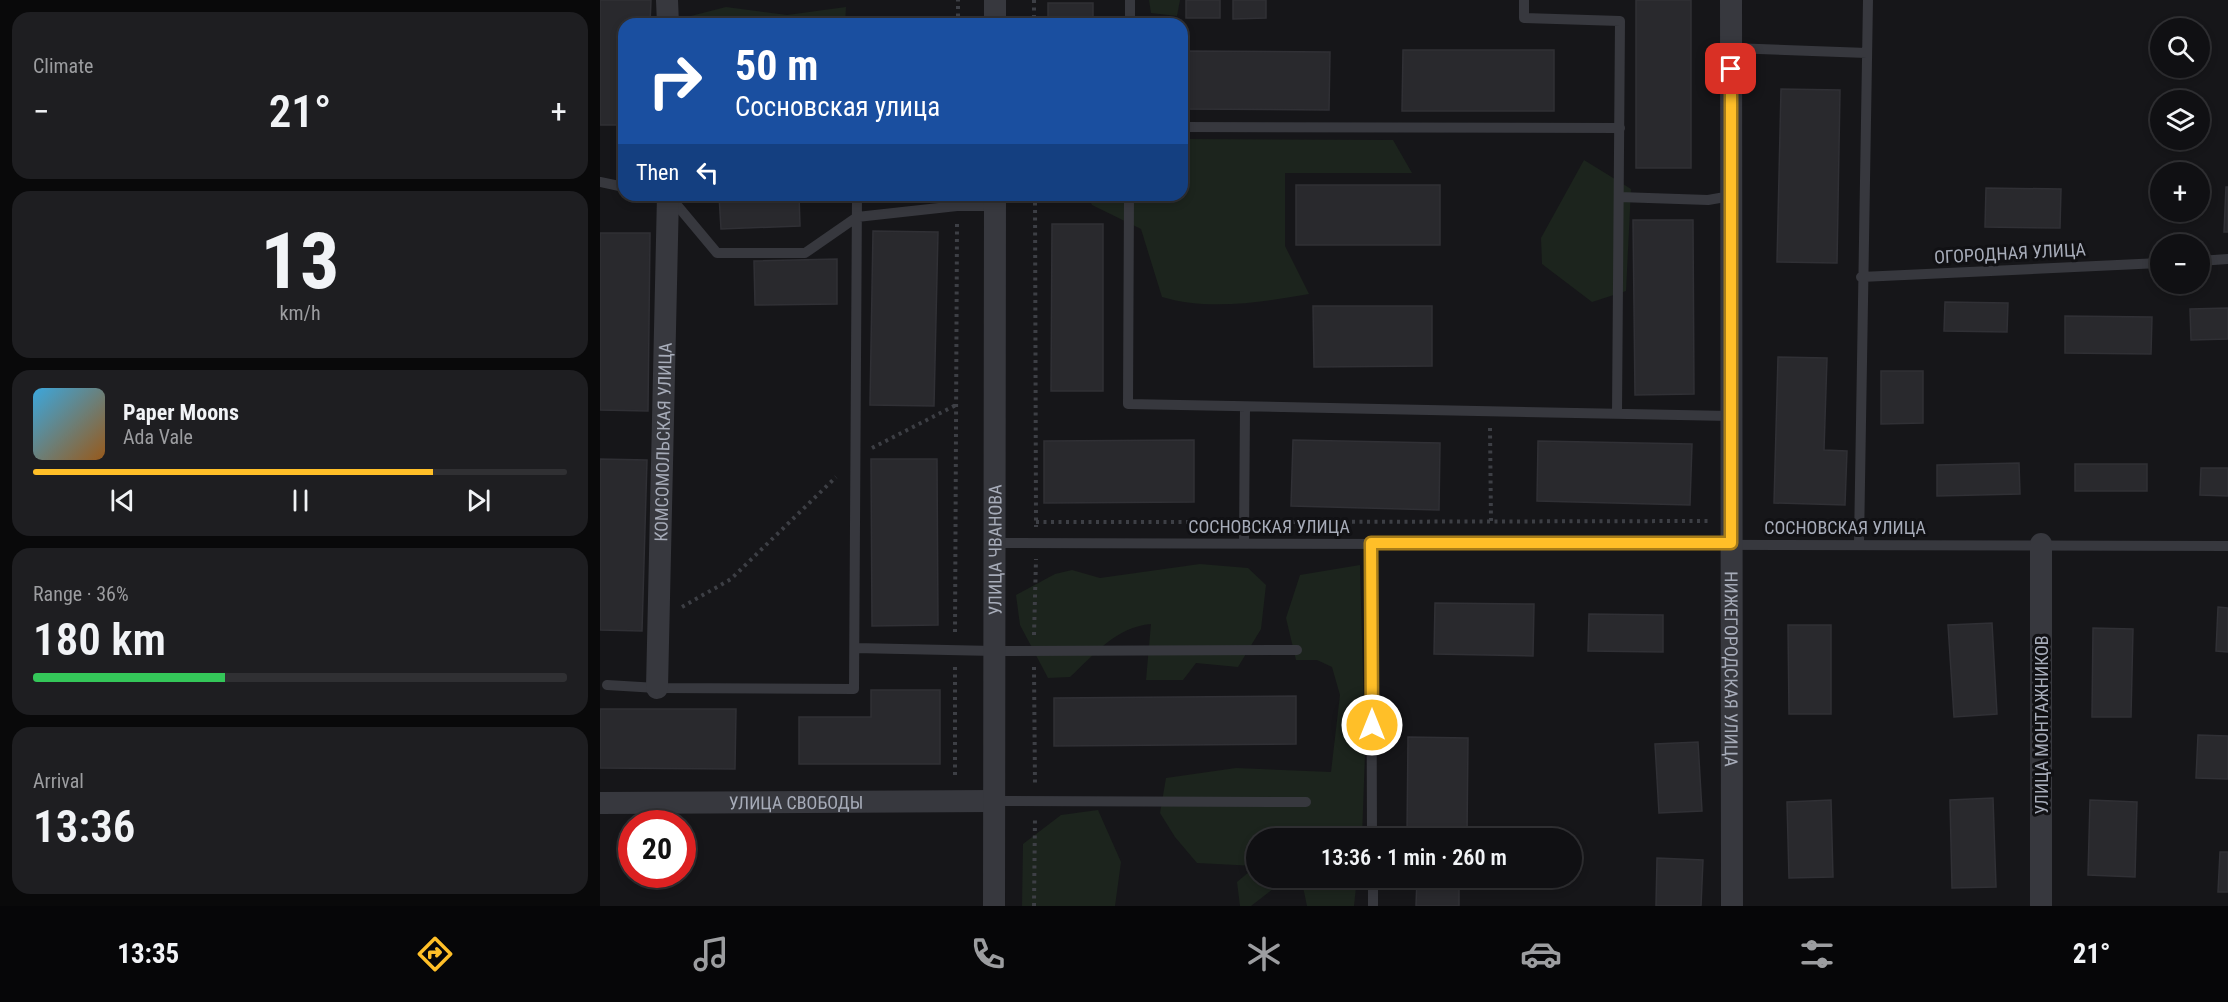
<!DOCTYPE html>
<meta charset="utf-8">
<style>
:root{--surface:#101013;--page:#1e1e21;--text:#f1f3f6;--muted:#9c9da0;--line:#303033;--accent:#ffbf28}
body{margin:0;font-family:"Roboto Condensed",sans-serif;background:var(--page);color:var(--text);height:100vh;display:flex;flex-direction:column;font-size:22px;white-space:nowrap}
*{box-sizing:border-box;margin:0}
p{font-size:20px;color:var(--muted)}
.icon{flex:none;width:33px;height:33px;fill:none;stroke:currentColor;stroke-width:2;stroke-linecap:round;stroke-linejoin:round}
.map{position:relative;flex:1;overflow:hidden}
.details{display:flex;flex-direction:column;gap:12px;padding:12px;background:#09090a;width:600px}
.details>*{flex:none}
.banner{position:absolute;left:18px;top:18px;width:570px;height:183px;border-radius:18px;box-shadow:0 3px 9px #0003,0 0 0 2px var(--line);background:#1a4fa0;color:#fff;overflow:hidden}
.tools{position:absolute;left:1550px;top:18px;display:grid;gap:12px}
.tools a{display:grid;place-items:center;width:60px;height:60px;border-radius:50%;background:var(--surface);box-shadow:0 3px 9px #0003,0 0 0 2px var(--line);font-size:30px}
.speed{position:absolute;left:18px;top:810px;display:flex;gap:12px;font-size:30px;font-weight:700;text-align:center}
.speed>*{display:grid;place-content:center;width:78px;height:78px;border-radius:50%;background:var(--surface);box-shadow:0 3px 9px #0003,0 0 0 2px var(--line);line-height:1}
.speed .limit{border:9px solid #d22;background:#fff;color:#111}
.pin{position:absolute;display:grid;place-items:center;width:51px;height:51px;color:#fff;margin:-26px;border-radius:12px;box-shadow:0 3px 9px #0006}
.me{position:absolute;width:66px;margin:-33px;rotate:0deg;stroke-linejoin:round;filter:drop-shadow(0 0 4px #0008)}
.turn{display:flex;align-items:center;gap:21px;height:126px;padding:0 18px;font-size:27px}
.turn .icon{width:78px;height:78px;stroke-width:2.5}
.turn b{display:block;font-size:42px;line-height:51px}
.then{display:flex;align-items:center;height:57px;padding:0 18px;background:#0003;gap:12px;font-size:22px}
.big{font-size:45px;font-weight:600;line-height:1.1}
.details .tile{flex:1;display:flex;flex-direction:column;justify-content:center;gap:9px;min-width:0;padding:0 21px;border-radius:18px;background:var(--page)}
.details .dial{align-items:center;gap:0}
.dial b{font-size:78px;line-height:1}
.song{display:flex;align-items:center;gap:18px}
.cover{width:72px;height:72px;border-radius:9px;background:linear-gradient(135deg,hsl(200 70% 55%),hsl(30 70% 35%))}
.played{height:6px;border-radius:3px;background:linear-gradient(90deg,var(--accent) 75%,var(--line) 75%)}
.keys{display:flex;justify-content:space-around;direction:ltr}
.heat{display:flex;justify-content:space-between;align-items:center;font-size:33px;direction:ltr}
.charge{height:9px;border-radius:4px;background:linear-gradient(90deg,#34c759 36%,var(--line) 0)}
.trip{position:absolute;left:646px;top:828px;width:336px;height:60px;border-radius:30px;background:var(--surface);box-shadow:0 3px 9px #0003,0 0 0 2px var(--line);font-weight:600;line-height:60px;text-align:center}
.tab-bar{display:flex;height:96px;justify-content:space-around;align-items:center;background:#060608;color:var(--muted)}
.tab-bar .icon{width:42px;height:42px}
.tab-bar .active{color:var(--accent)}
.tab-bar b{font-size:27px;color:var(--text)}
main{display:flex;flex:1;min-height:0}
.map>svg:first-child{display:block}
.green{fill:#1c241d}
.building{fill:#29292d;stroke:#303035;stroke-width:1.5}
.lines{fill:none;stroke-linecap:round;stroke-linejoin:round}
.path{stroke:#3d3f45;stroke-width:4;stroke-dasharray:3 4.5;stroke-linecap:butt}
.service{stroke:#37383e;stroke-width:10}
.minor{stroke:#37383e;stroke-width:22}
.route-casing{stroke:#a67c1a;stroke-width:15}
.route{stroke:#ffbf28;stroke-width:10}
.labels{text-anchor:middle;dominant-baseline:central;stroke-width:6;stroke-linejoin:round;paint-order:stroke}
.street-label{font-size:18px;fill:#a7acb9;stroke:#111114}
</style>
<main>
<section class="details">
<div class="tile"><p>Climate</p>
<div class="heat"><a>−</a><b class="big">21°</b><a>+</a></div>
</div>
<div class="tile dial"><b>13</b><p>km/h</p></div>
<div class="tile">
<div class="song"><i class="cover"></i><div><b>Paper Moons</b><p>Ada Vale</p></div></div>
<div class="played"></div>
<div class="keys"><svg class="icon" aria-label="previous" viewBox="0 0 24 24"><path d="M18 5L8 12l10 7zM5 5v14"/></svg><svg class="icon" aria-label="pause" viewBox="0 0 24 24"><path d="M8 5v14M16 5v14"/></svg><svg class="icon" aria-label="next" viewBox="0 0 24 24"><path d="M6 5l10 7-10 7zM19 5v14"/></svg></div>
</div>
<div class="tile"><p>Range · 36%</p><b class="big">180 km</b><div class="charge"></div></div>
<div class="tile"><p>Arrival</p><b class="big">13:36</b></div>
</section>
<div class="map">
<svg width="1628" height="906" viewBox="0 0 1628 906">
<rect width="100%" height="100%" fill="#161619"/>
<path class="green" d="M549 0H580L577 16 551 13Z
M126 7 187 15 246 7 245 24H82L83 18Z
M582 139 793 140 812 173H685V246L709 294C661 302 610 311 562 297L541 229 492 205 487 195H582Z
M984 160 1031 189 1026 291 992 302 942 264 941 238Z
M600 564 648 568 666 585 661 629 638 667 596 663 583 680H546L551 624C516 627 495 654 470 677L448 678 420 625 416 595 455 574 472 570 500 578Z
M760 565 765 753 762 838H657V878H687L651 906H640L637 882 656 866 597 863 575 837 560 813 566 778 636 768 731 772 740 695 732 667 717 660H696L686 618 700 575Z
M498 810 521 862 515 906H422L423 844 461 815Z
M688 878H757L754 906H707L702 882Z"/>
<path class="building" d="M0 0H51L50 24H24V125H0Z
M586 0H620V18H586Z
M633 0H666V18L633 19Z
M1036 0H1091V168H1036Z
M448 3H493V24H448Z
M803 50H954V111H802Z
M583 51 730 52 729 110 582 109Z
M1181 89 1240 90 1237 263 1177 262Z
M696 185H840V245H696Z
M1626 187H1628V232H1624Z
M1386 188 1461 189 1460 228 1385 227Z
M119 195H199L200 226 121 229Z
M1033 220H1093L1094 394 1035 395Z
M452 224H503V391H451Z
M273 231 338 232 334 406 270 405Z
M0 233H50L48 411 0 410Z
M237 259V304L155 305 154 261Z
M1345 302 1408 303 1407 332 1344 331Z
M713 306H832V366L714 367Z
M1628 308V339L1591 340 1590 309Z
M1465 316 1552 317 1551 354 1465 353Z
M1178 357 1227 358 1224 450 1247 451 1245 505 1174 503Z
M1281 371H1323V423L1281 424Z
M594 440V502L444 503V441Z
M693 440 840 443 839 510 691 506Z
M938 441 1092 444 1090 505 937 501Z
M0 459 47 460 42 631 0 630Z
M271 459H337L338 625 272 626Z
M1419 463 1420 494 1337 496V465Z
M1475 464H1547V491H1475Z
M1601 468H1628V496L1600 495Z
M835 603 934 604 933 656 834 654Z
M1618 607 1628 608V652L1616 651Z
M989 614 1063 615V652L988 651Z
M1392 623 1397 714 1354 717 1348 625Z
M1188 625H1231V714H1189Z
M1493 628 1533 629 1531 717H1492Z
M271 690H340V764H199V717H271Z
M696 696V744L454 746V698Z
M0 709H136L135 769 0 768Z
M1598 735 1628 736V779L1596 778Z
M808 737 868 738 867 836H807Z
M1098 742 1102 811 1059 813 1055 744Z
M1393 798 1396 887 1352 888 1350 800Z
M1231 800 1233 877 1189 878 1187 802Z
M1490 800 1537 802 1535 877 1488 875Z
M1620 852H1628V892H1618Z
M1057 858 1103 860 1101 906H1056Z
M817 878H859V906H816Z"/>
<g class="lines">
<path class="path" d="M434 0V24
M358 24V0
M435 195 436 527
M890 428 891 522
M272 448 356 405
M436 522H628
M662 522 1108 521
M82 607 131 579 236 477
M355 632 357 223
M434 635 436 559
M355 667V779
M434 667 435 785
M434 906 435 817"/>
<path class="service" d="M924 0V18L1020 21 1017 414
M530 24V0
M1131 48 1267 53
M582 127 1020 128
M0 182 24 187
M529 195 528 404 1131 416
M1019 197 1108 200 1131 196
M71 198 117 253H205L257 217 357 206H395
M1599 261 1628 259
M1261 277 1560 263
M394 543 1628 546
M644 543 645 407
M771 543 772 838
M1259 543 1268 0
M255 648 394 651 697 650
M7 685 57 688 254 689 257 195
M393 801 706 802
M773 878V906"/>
<g class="minor">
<path d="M67 0 68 24"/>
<path id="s1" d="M1131 0 1132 906"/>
<path d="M395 24V0"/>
<path id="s2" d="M57 688 68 195"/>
<path id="s3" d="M0 803 393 801"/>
<path id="s4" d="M394 906 395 195"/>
<path d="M1441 906V544"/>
</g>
</g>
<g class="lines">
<g class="route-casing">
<path id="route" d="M772 725 771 543H1131V69"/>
</g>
<use href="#route" class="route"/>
</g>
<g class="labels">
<g class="street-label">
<text transform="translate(1410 253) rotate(-3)">ОГОРОДНАЯ УЛИЦА</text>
<text stroke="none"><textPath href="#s2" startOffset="246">КОМСОМОЛЬСКАЯ УЛИЦА</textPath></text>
<text x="669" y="526">СОСНОВСКАЯ УЛИЦА</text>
<text x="1245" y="527">СОСНОВСКАЯ УЛИЦА</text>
<text stroke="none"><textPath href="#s4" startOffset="356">УЛИЦА ЧВАНОВА</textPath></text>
<text stroke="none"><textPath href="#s1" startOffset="669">НИЖЕГОРОДСКАЯ УЛИЦА</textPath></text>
<text transform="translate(1441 725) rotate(-90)">УЛИЦА МОНТАЖНИКОВ</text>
<text stroke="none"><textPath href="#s3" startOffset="196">УЛИЦА СВОБОДЫ</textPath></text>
</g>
</g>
</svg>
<div class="tools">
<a><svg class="icon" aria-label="search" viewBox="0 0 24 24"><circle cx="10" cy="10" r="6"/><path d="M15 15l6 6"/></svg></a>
<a><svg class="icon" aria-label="layers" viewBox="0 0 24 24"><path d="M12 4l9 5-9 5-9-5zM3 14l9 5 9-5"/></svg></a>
<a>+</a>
<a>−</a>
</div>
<div class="speed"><div class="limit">20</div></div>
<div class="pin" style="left:1131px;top:69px;background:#d93025"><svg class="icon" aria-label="arrive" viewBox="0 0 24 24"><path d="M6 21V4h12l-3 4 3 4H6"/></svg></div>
<svg class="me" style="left:772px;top:725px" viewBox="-20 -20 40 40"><circle r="17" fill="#ffbf28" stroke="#fff" stroke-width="3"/><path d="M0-11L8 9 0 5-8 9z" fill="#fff"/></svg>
<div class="trip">13:36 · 1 min · 260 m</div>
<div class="banner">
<div class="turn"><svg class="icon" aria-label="right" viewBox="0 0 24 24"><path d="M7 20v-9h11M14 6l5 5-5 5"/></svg><div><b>50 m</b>Сосновская улица</div></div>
<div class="then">Then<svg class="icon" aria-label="left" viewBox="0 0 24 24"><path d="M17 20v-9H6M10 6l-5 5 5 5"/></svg></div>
</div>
</div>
</main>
<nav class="tab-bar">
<b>13:35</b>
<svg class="icon active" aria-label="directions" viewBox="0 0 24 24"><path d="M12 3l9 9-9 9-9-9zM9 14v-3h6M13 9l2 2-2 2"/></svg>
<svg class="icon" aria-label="music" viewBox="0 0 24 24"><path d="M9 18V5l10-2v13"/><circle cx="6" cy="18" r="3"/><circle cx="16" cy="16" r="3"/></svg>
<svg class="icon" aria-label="phone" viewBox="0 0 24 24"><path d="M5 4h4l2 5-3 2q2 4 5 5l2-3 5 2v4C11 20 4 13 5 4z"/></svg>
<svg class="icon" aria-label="climate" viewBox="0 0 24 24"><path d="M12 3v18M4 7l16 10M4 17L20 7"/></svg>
<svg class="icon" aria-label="car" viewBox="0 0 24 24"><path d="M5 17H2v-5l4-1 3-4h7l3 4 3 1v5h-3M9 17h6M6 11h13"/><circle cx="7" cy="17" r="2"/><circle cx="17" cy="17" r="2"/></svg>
<svg class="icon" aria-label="filters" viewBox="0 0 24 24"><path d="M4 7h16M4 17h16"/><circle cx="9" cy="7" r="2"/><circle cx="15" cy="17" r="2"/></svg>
<b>21°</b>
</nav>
